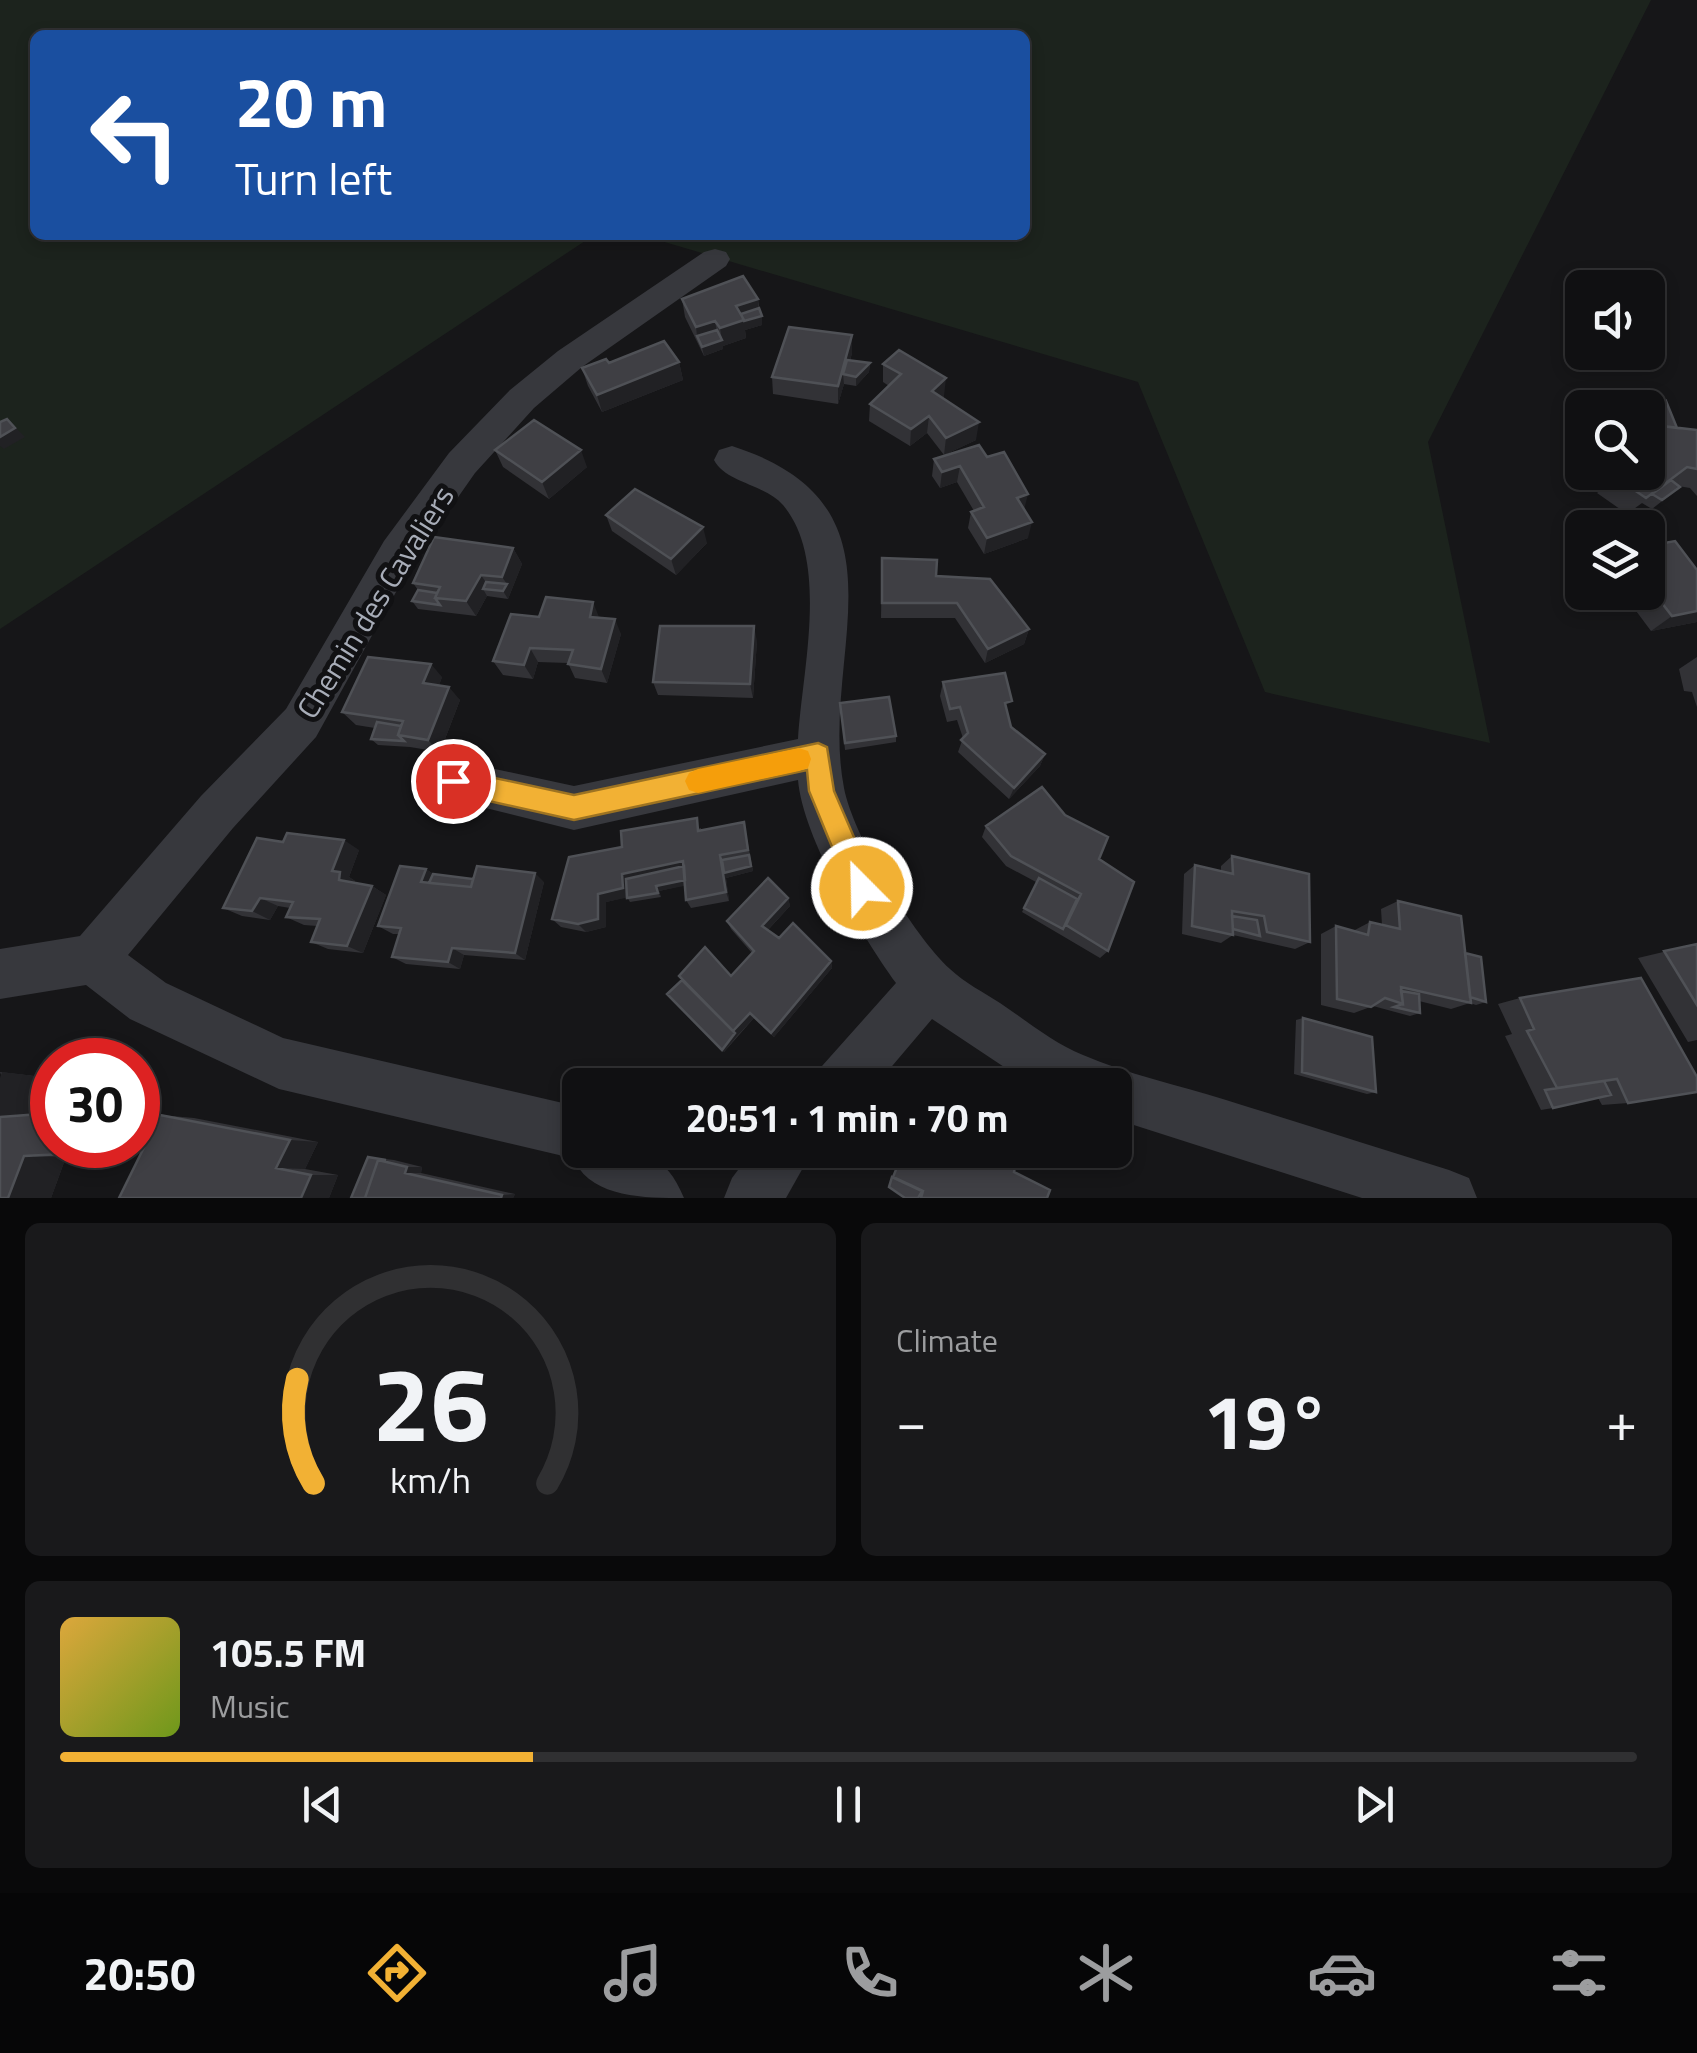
<!DOCTYPE html>
<meta charset="utf-8">
<style>
:root{--surface:#101012;--page:#19191b;--text:#f1f3f6;--muted:#9c9d9f;--line:#303032;--accent:#f2b134}
body{margin:0;font-family:"Titillium Web",sans-serif;background:var(--page);color:var(--text);height:100vh;display:flex;flex-direction:column;font-size:38px;white-space:nowrap}
*{box-sizing:border-box;margin:0}
p{font-size:32px;color:var(--muted)}
.icon{flex:none;width:55px;height:55px;fill:none;stroke:currentColor;stroke-width:2;stroke-linecap:round;stroke-linejoin:round}
.map{position:relative;height:1198px;overflow:hidden}
.details{display:flex;flex-direction:column;gap:25px;padding:25px;background:#09090a;flex:1}
.details>*{flex:none}
.banner{position:absolute;left:30px;top:30px;width:1000px;height:210px;border-radius:15px;box-shadow:0 5px 15px #0003,0 0 0 2px var(--line);background:#1a4fa0;color:#fff;overflow:hidden}
.tools{position:absolute;left:1565px;top:270px;display:grid;gap:20px}
.tools a{display:grid;place-items:center;width:100px;height:100px;border-radius:15px;background:var(--surface);box-shadow:0 5px 15px #0003,0 0 0 2px var(--line);font-size:50px}
.speed{position:absolute;left:30px;top:1038px;display:flex;gap:20px;font-size:50px;font-weight:700;text-align:center}
.speed>*{display:grid;place-content:center;width:130px;height:130px;border-radius:50%;background:var(--surface);box-shadow:0 5px 15px #0003,0 0 0 2px var(--line);line-height:1}
.speed .limit{border:15px solid #d22;background:#fff;color:#111}
.pin{position:absolute;display:grid;place-items:center;width:85px;height:85px;color:#fff;margin:-42px;border:5px solid #fff;border-radius:50%;box-shadow:0 2px 10px #0007}
.me{position:absolute;width:110px;margin:-55px;rotate:337deg;stroke-linejoin:round;filter:drop-shadow(0 0 8px #0008)}
.turn{display:flex;align-items:center;gap:35px;height:210px;padding:0 40px;font-size:45px}
.turn .icon{width:130px;height:130px;stroke-width:2.5}
.turn b{display:block;font-size:70px;line-height:85px}
.big{font-size:75px;font-weight:700;line-height:1.1}
.details .card{flex:1;display:flex;flex-direction:column;justify-content:center;gap:15px;min-width:0;padding:0 35px;border-radius:15px;background:var(--page)}
.details .dial{align-items:center;gap:0}
.dial svg{height:260px;overflow:visible;fill:none;stroke:var(--line);stroke-width:7;stroke-linecap:round;text-anchor:middle}
.dial text{fill:var(--text);stroke:none}
.song{display:flex;align-items:center;gap:30px}
.cover{width:120px;height:120px;border-radius:15px;background:linear-gradient(135deg,hsl(40 70% 55%),hsl(80 70% 35%))}
.played{height:10px;border-radius:5px;background:linear-gradient(90deg,var(--accent) 30%,var(--line) 30%)}
.keys{display:flex;justify-content:space-around;direction:ltr}
.heat{display:flex;justify-content:space-between;align-items:center;font-size:55px;direction:ltr}
.details .tiles{flex:1;display:grid;gap:25px;grid-template-columns:1fr 1fr}
.card:last-child{grid-column:span 2}
.trip{position:absolute;left:562px;top:1068px;width:570px;height:100px;border-radius:15px;background:var(--surface);box-shadow:0 5px 15px #0003,0 0 0 2px var(--line);font-weight:700;line-height:100px;text-align:center}
.menu{display:flex;height:160px;justify-content:space-around;align-items:center;background:#060607;color:var(--muted)}
.menu .icon{width:70px;height:70px}
.menu .active{color:var(--accent)}
.menu b{font-size:45px;color:var(--text)}
.map>svg:first-child{display:block}
.green{fill:#1c231d}
.lines{fill:none;stroke-linecap:round;stroke-linejoin:round}
.minor{fill:#37383d;fill-rule:evenodd}
.wall{fill:#323236}
.shaded-wall{fill:#212124}
.building{fill:#3f3f44;stroke:#4f5156;stroke-width:2.5}
.route{fill:#f2b134;stroke:#9d7322;stroke-width:2.5}
.slow{fill:#f59e0b}
.labels{text-anchor:middle;dominant-baseline:central;stroke-width:10;stroke-linejoin:round;paint-order:stroke}
.street-label{font-size:30px;fill:#a8adb8;stroke:#111113}
</style>
<div class="map">
<svg width="1697" height="1198" viewBox="0 0 1697 1198">
<rect width="100%" height="100%" fill="#161618"/>
<path class="green" d="M0 0H1651L1428 442 1490 743 1265 692 1138 382 641 235H1025V35H35V235H594L0 629Z"/>
<g class="lines">
<path class="minor" d="M715 249 726 252 730 259 726 266 582 367 534 408 475 473 412 563 316 737 233 828 128 955 166 983 283 1038 580 1107V1150C630 1150 662 1144 684 1198 645 1198 594 1198 575 1162L559 1155 279 1089 130 1019 86 985 0 999V949L80 936 201 796 286 709 384 541 449 453 510 390 558 351 704 252Z
M732 446C919 506 818 654 844 788 853 836 914 936 950 969 965 983 983 992 1000 1003 1027 1021 1053 1043 1083 1055 1127 1074 1178 1085 1226 1100 1300 1123 1375 1147 1449 1170L1469 1178 1477 1198H1362L1115 1119V1085H1031L932 1019 876 1085H814L822 1066 896 983C862 936 803 838 798 780L574 830 437 796 431 781 437 766 453 760 574 786 798 739C802 671 830 561 783 505 765 484 726 483 714 460L719 450Z
M753 1150H813L786 1198H724L732 1178Z"/>
</g>
<path class="wall" d="M682 299H758L762 325 745 330 746 338 723 346V349L704 356 685 317Z
M852 335V353L850 361 870 363 869 372 856 386 844 384 838 404 773 394 772 377Z
M679 362 683 380 602 412 588 386 582 368 609 363Z
M883 364 944 396 942 398 976 440 944 455 927 433 910 446 869 421 870 404 889 386 883 382Z
M1648 412 1677 428 1697 430V496L1690 488 1678 486 1680 487 1652 509 1642 503 1627 514 1597 493 1621 472H1648Z
M979 445 1024 509 1028 538 984 554 968 528 971 512 974 511 957 482 940 488 932 476 934 459Z
M495 450 587 467 549 499 503 467Z
M606 515 707 543 676 575 612 531Z
M1648 546 1697 622 1651 631 1622 592H1648Z
M513 548 522 564 508 599 487 596 476 616 418 609 412 601 418 590 413 583Z
M882 558 936 576 1029 629 1024 644 985 663 955 618H881Z
M539 617 599 618 621 634 607 683 575 678 568 663 538 662 533 679 503 675 493 661Z
M757 641 753 698 658 695 653 682Z
M1697 657V707L1692 692 1684 691 1679 669Z
M442 677 439 685 460 700 440 752 410 747 378 745 371 739 375 728 356 725 342 712Z
M943 682 1008 714 1011 727 1045 754 1040 766 1009 799 958 752 963 738 957 720 947 722 940 696Z
M841 710 896 736V742L845 750Z
M744 822 753 871 726 878 729 901 691 908 686 900 685 885 659 891 661 897 630 902 627 897 606 902V927L586 932 561 927 552 919 622 847 701 828V831Z
M986 826 1099 859 1108 951 1100 958 1022 912 1036 882 1006 866 982 837Z
M359 850 349 877 355 881V883L372 886 386 895 363 953 328 949 311 942 317 926 304 925 286 917 290 908 278 906 270 920 242 916 223 908Z
M1232 856 1310 942 1295 949 1233 935 1221 943 1182 934 1184 874 1195 865 1221 871V866Z
M426 869 433 874 473 879 544 882 525 960 464 955 460 969 406 964 392 957 399 934H393L378 926Z
M788 898 790 906 768 930 779 938 831 961 832 968 774 1037 754 1018 724 1052 682 980 731 976 752 953 731 929 727 921Z
M1398 901 1465 953 1486 1002 1476 1005 1470 1003 1451 1009 1419 1001 1420 1013 1410 1016 1373 1006 1354 1013 1321 1005V934L1336 926 1353 931 1370 922 1382 925 1381 909Z
M1697 944V1040L1688 1042 1638 958Z
M1641 978 1628 1103 1602 1105 1598 1098 1553 1108 1541 1110 1505 1036 1512 1034 1498 1004 1520 998Z
M1303 1018 1376 1092 1367 1094 1294 1074 1296 1020Z
M0 1072 43 1077 29 1115 52 1145H125L122 1154 66 1157 51 1198Z
M160 1115 194 1118 318 1142 305 1169 338 1175 329 1198H119Z
M368 1157 394 1160 422 1167 421 1173 515 1194 513 1198H352Z"/>
<path class="shaded-wall" d="M758 299 759 316H762V325L745 330 746 338 723 346V349L704 356 702 347 722 340 720 328 736 306Z
M715 321 718 339 697 336 696 327Z
M852 335V353L846 375 843 374 844 384 838 404V386Z
M679 362 683 380 602 412 597 395Z
M870 363 869 372 856 386V377Z
M946 378 944 396 930 408 932 391Z
M929 416 927 433 910 446 911 429Z
M7 419 25 437 4 449 0 446V437Z
M979 422 976 440 944 455 946 438Z
M581 450 587 467 549 499 542 482Z
M960 466 957 482 940 488 942 472Z
M1028 494 1024 510 1017 498Z
M1032 522 1028 538 984 554 987 538Z
M703 527 707 543 676 575 671 559Z
M513 548 522 564 508 599 503 591 507 584 502 577Z
M481 575 491 590 483 589 487 596 476 616 466 601Z
M593 602 599 617H590Z
M1697 611V622L1651 631 1672 616Z
M615 619 621 634 607 683 601 669Z
M754 626 757 641 753 698 750 684Z
M1029 629 1024 644 985 663 988 649Z
M530 648 538 662 533 679 524 665Z
M431 664 442 677 435 696 423 683Z
M449 687 460 700 440 752 428 740Z
M1045 754 1040 766 1009 799 1014 788Z
M344 840 359 850 349 877 355 881V889L339 880 332 871Z
M720 855 724 864 749 855 753 871 726 878 729 901 726 892Z
M683 861 688 871 689 885 659 891 661 897 658 893 656 886 687 880 686 871 629 884 630 897 606 902V927L586 932 578 924 598 919V894L623 888 622 874Z
M426 869 439 878 435 887 421 882Z
M535 873 544 882 525 960 515 953Z
M372 886 386 895 363 953 347 946Z
M260 898 278 906 270 920 252 911Z
M788 898 790 906 764 934 762 926Z
M452 948 464 955 460 969 448 962Z
M831 961 832 968 774 1037 771 1033Z
M750 1013 754 1018 737 1036 733 1031Z
M735 1033 737 1036 724 1052 722 1050Z
M2 1072 43 1077 27 1121 0 1119V1078Z
M138 1086 144 1087 138 1106Z
M290 1140 318 1142 305 1169 276 1168Z
M86 1145H125L122 1154 84 1153Z
M24 1156 66 1157 51 1198H8Z
M407 1167H422L421 1173H405Z
M311 1175H338L329 1198H301Z
M515 1194 513 1198H501L502 1195Z"/>
<path class="building" d="M743 276 758 299 736 306 744 320 720 328 715 321 696 327 682 299Z
M759 308 762 316 744 321 741 314Z
M789 327 852 335 838 386 772 377Z
M717 330 722 340 702 347 697 336Z
M664 341 679 362 597 395 582 368 606 359 609 363Z
M899 350 946 378 932 391 979 422 946 438 929 416 911 429 870 404 901 374 883 364Z
M847 360 870 363 856 377 843 374Z
M1666 401 1677 428 1654 425 1649 413Z
M1648 411 1654 425 1697 430V469L1687 467 1646 498 1615 477 1621 472H1648V451L1659 442 1648 434Z
M7 419 15 428 0 437V422Z
M534 420 581 450 542 482 495 450Z
M979 445 987 457 1004 452 1028 494 1017 498 1032 522 987 538 971 512 984 507 960 466 942 472 934 459Z
M1671 480 1680 487 1662 500 1652 494Z
M635 489 703 527 671 559 606 515Z
M434 537 513 548 502 577 481 575 466 601 435 598 440 587 413 583Z
M1675 541 1697 570V611L1672 616 1648 585V546Z
M882 558 937 560 936 576 990 579 1029 629 988 649 957 603H882Z
M486 582 507 584 503 591 483 589Z
M418 590 437 593 435 598 440 605 412 601Z
M546 597 593 602 590 617 615 619 601 669 568 664 573 650 530 648 524 665 493 661 511 614 539 617Z
M660 626H754L750 684 653 682Z
M368 657 431 664 423 683 449 687 428 740 398 735 403 721 342 712Z
M1005 673 1012 701 1005 703 1011 727 1045 754 1014 788 961 740 968 733 960 707 950 709 943 682Z
M889 697 896 736 845 743 840 703Z
M377 722 401 726 398 735 404 741 371 739Z
M1042 787 1065 815 1108 837 1099 859 1134 882 1108 951 1066 925 1081 894 1011 856 986 826Z
M697 818 698 831 744 822 748 850 720 855 726 892 686 900 683 861 622 874 623 888 598 894V919L578 924 552 919 569 857 622 847 621 831Z
M287 833 344 840 332 871 340 872 339 880 372 886 347 946 311 942 320 919 286 917 293 902 260 898 252 911 223 908 257 838 283 842Z
M749 855 751 866 724 873 722 860Z
M1232 856 1309 874 1310 942 1267 932 1264 916 1232 911 1233 935 1192 926 1195 865 1233 874Z
M400 866 426 869 421 882 471 887 477 866 535 873 515 953 452 948 448 962 392 957 401 928 378 926Z
M684 866 685 880 656 886 658 893 627 898 626 879Z
M433 874 473 879 471 887 429 883Z
M768 878 788 898 762 926 779 938 793 923 831 961 771 1033 750 1013 733 1031 679 976 705 947 731 976 754 951 727 921Z
M1039 878 1077 899 1063 929 1024 908Z
M1398 901 1461 916 1471 1003 1401 987 1403 1004 1385 998 1371 1007 1337 999 1336 926 1368 935 1370 922 1400 929Z
M1232 916 1257 920 1260 936 1233 929Z
M1697 944V1005L1664 951Z
M1465 953 1481 957 1486 1002 1470 997Z
M1641 978 1697 1077V1092L1628 1103 1617 1079 1557 1088 1527 1031 1534 1029 1520 998Z
M682 980 735 1033 722 1050 667 994Z
M1401 991 1419 994 1420 1013 1394 1007 1403 1004Z
M1303 1018 1372 1037 1376 1092 1302 1072Z
M52 1077V1145H86L84 1153 24 1156 8 1198H0V1117L40 1114Z
M1604 1081 1611 1095 1553 1108 1545 1090Z
M160 1115 290 1140 276 1168 311 1175 301 1198H119Z
M904 1150H1002L1017 1157 1014 1172 1050 1190 1047 1198H921L923 1191 893 1177Z
M368 1157 386 1160H378L365 1198H351Z
M378 1160 407 1167 405 1173 502 1195 501 1198H365Z
M892 1177 922 1191 918 1198H905L889 1187Z"/>
<path class="route" d="M818 743 827 747 834 791 876 888 872 898 862 902 853 898 809 791 807 770 574 820 453 793 444 789 440 781 444 772 453 769 574 795Z"/>
<path class="slow" d="M799 748 808 751 811 759 808 768 799 771 698 793 689 790 685 781 689 773 698 769Z"/>
<g class="labels">
<g class="street-label">
<text transform="translate(375 602) rotate(-58)">Chemin des Cavaliers</text>
</g>
</g>
</svg>
<div class="tools">
<a><svg class="icon" aria-label="sound" viewBox="0 0 24 24"><path d="M4 9h4l5-4v14l-5-4H4zM17 9q2 3 0 6"/></svg></a>
<a><svg class="icon" aria-label="search" viewBox="0 0 24 24"><circle cx="10" cy="10" r="6"/><path d="M15 15l6 6"/></svg></a>
<a><svg class="icon" aria-label="layers" viewBox="0 0 24 24"><path d="M12 4l9 5-9 5-9-5zM3 14l9 5 9-5"/></svg></a>
</div>
<div class="speed"><div class="limit">30</div></div>
<div class="pin" style="left:453px;top:781px;background:#d93025"><svg class="icon" aria-label="arrive" viewBox="0 0 24 24"><path d="M6 21V4h12l-3 4 3 4H6"/></svg></div>
<svg class="me" style="left:862px;top:888px" viewBox="-20 -20 40 40"><circle r="17" fill="#f2b134" stroke="#fff" stroke-width="3"/><path d="M0-11L8 9 0 5-8 9z" fill="#fff"/></svg>
<div class="trip">20:51 · 1 min · 70 m</div>
<div class="banner">
<div class="turn"><svg class="icon" aria-label="left" viewBox="0 0 24 24"><path d="M17 20v-9H6M10 6l-5 5 5 5"/></svg><div><b>20 m</b>Turn left</div></div>
</div>
</div>
<section class="details">
<div class="tiles">
<div class="card dial"><svg viewBox="0 0 100 80">
<path d="M14 69A42 42 0 1 1 86 69"/>
<path d="M14 69A42 42 0 0 1 9 37" stroke="#f2b134"/>
<text x="50" y="56" font-size="32" font-weight="700">26</text>
<text x="50" y="72" font-size="11">km/h</text>
</svg></div>
<div class="card"><p>Climate</p>
<div class="heat"><a>−</a><b class="big">19°</b><a>+</a></div>
</div>
<div class="card">
<div class="song"><i class="cover"></i><div><b>105.5 FM</b><p>Music</p></div></div>
<div class="played"></div>
<div class="keys"><svg class="icon" aria-label="previous" viewBox="0 0 24 24"><path d="M18 5L8 12l10 7zM5 5v14"/></svg><svg class="icon" aria-label="pause" viewBox="0 0 24 24"><path d="M8 5v14M16 5v14"/></svg><svg class="icon" aria-label="next" viewBox="0 0 24 24"><path d="M6 5l10 7-10 7zM19 5v14"/></svg></div>
</div>
</div>
</section>
<nav class="menu">
<b>20:50</b>
<svg class="icon active" aria-label="directions" viewBox="0 0 24 24"><path d="M12 3l9 9-9 9-9-9zM9 14v-3h6M13 9l2 2-2 2"/></svg>
<svg class="icon" aria-label="music" viewBox="0 0 24 24"><path d="M9 18V5l10-2v13"/><circle cx="6" cy="18" r="3"/><circle cx="16" cy="16" r="3"/></svg>
<svg class="icon" aria-label="phone" viewBox="0 0 24 24"><path d="M5 4h4l2 5-3 2q2 4 5 5l2-3 5 2v4C11 20 4 13 5 4z"/></svg>
<svg class="icon" aria-label="climate" viewBox="0 0 24 24"><path d="M12 3v18M4 7l16 10M4 17L20 7"/></svg>
<svg class="icon" aria-label="car" viewBox="0 0 24 24"><path d="M5 17H2v-5l4-1 3-4h7l3 4 3 1v5h-3M9 17h6M6 11h13"/><circle cx="7" cy="17" r="2"/><circle cx="17" cy="17" r="2"/></svg>
<svg class="icon" aria-label="filters" viewBox="0 0 24 24"><path d="M4 7h16M4 17h16"/><circle cx="9" cy="7" r="2"/><circle cx="15" cy="17" r="2"/></svg>
</nav>
